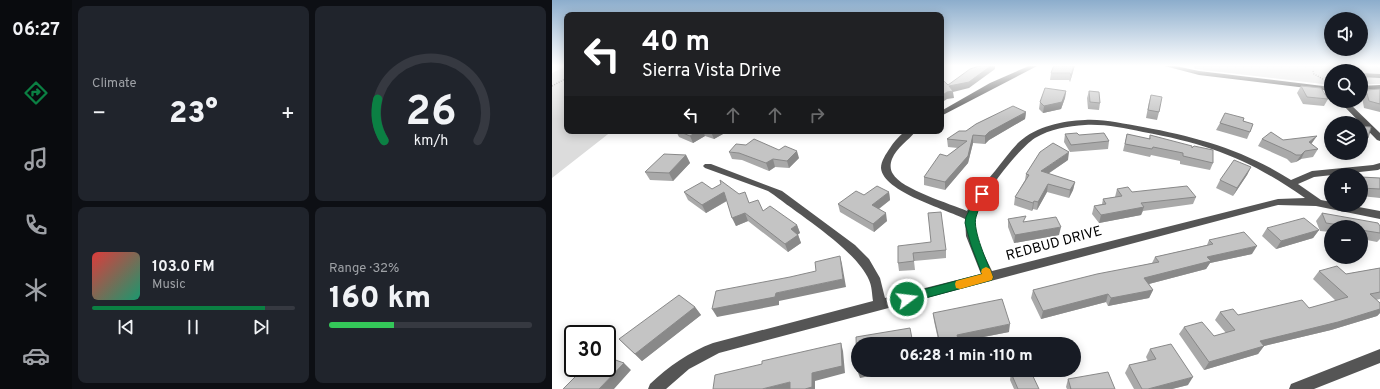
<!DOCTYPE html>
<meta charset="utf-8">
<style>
:root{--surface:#171b24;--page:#20242c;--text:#f1f3f6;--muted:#9ea1a6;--line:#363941;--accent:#0b8043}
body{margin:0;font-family:Overpass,sans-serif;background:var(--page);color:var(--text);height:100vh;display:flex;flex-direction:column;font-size:15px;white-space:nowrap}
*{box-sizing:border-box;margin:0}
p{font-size:13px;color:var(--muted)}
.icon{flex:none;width:22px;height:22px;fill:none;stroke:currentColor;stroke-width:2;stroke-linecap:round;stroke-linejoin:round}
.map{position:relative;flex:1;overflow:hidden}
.drawer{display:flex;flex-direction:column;gap:6px;padding:6px;background:#0d0f14;width:480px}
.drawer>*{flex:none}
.top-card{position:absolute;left:12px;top:12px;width:380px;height:122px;border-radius:8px;box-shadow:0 2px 10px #0003;background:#202124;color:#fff;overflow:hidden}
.buttons{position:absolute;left:772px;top:12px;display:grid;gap:8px}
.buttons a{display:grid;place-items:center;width:44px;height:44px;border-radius:50%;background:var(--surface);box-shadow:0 2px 10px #0003;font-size:20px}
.speed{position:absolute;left:12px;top:325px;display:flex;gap:8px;font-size:20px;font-weight:700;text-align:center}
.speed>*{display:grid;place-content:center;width:52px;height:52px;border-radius:50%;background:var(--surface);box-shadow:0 2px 10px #0003;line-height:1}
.speed .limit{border:2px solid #111;border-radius:6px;background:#fff;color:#111}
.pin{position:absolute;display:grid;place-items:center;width:34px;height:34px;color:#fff;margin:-17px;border-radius:8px;box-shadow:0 2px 6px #0006}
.me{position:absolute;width:44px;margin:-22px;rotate:75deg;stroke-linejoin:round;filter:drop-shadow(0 0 3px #0008)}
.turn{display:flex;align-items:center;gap:14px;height:84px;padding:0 12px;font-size:18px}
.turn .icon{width:52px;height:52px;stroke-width:2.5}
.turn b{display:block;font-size:28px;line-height:34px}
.lanes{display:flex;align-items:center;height:38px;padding:0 12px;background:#0003;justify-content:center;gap:20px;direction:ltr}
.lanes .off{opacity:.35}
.big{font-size:30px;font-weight:800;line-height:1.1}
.drawer .card{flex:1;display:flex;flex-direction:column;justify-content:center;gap:6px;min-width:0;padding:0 14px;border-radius:8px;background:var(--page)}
.drawer .dial{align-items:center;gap:0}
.dial svg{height:104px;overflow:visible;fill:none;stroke:var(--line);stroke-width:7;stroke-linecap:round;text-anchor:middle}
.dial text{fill:var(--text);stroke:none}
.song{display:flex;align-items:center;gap:12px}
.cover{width:48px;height:48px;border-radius:6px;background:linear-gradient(135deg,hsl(0 70% 55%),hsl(160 70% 35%))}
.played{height:4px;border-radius:2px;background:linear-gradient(90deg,var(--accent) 85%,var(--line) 85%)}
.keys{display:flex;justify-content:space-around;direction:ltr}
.heat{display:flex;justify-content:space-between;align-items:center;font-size:22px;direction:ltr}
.charge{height:6px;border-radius:3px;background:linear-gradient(90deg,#34c759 32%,var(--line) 0)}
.drawer .tiles{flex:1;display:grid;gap:6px;grid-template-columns:repeat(2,1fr)}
.trip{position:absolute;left:299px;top:337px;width:230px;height:40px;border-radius:20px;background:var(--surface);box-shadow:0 2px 10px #0003;font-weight:800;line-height:40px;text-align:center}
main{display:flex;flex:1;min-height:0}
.dock{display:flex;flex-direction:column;width:72px;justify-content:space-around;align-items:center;background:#090b0e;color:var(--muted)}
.dock .icon{width:28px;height:28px}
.dock .active{color:var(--accent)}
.dock b{font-size:18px;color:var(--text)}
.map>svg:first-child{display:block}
.green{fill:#dcdcdc}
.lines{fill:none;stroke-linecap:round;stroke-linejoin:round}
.path{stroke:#777;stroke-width:1.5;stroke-dasharray:1 1.5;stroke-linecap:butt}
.minor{fill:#555;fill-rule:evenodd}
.wall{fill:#a9a9a9}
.shaded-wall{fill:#898989}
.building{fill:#c4c4c4;stroke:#898989}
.route{fill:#0b8043;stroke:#07532c}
.slow{fill:#f59e0b}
.labels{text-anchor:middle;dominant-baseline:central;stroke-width:3;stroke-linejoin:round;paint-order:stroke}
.near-street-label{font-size:14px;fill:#000;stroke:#fff}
</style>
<main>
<nav class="dock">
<b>06:27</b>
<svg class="icon active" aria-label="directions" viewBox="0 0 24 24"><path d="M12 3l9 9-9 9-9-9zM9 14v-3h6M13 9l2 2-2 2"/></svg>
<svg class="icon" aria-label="music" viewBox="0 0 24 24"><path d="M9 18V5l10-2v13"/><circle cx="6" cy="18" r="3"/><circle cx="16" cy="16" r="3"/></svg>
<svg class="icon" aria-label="phone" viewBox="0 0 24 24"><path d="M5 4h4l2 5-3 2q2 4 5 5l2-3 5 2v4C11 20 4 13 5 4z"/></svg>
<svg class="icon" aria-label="climate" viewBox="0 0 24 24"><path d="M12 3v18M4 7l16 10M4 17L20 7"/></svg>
<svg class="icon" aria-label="car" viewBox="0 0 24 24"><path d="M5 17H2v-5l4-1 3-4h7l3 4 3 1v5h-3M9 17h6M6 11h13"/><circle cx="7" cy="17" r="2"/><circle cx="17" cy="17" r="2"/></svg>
</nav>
<section class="drawer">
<div class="tiles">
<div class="card"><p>Climate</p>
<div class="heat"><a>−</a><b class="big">23°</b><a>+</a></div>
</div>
<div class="card dial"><svg viewBox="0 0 100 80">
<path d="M14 69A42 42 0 1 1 86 69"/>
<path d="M14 69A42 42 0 0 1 9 37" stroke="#0b8043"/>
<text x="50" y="56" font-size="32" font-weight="700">26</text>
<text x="50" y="72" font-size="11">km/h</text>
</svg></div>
<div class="card">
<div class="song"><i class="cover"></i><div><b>103.0 FM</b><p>Music</p></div></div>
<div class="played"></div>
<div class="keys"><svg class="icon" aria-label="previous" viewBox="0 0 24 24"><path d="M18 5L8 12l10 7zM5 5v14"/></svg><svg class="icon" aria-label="pause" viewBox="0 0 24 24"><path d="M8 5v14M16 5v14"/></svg><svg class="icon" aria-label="next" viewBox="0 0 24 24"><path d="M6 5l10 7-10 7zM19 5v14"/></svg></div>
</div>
<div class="card"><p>Range · 32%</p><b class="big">160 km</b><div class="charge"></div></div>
</div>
</section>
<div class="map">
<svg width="828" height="389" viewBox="0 0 828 389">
<rect width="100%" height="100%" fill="#fff"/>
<path class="green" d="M644 65H794L828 67V84H809V71H779V85L643 69 642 67Z
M15 66V131H60L0 178V73Z"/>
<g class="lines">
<path class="path" d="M761 71 762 74 774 81
M0 86 15 78"/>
<path class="minor" d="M479 65H487L389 116V111L438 83Z
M609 65H619L647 71 779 87V91L647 75Z
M809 73 828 74V78L809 77Z
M828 85V89L809 90V86Z
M787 101H795L828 133V141L825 140Z
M533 120C553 119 571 124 591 127 645 137 692 150 739 180L760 171 821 165 828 163V169L826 170 762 177 746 184 769 200 779 202V205H796L828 211V219L764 206 726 205 167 353 137 369 114 389H96L98 384C117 366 137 352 161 343L321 301C320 295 320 286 317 280 305 251 249 216 222 195L216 191 153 168 151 166 153 164H159L230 191 303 245 317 259 328 278 333 298 429 274 414 236 413 219C394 209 331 192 329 168 329 161 334 154 338 148 341 143 349 133 355 131 357 130 362 131 364 131 356 141 345 147 340 159 338 164 338 170 341 174 349 189 399 204 415 211 421 196 433 183 443 171 451 161 458 151 467 142 485 126 510 121 533 120ZM533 125C553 124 571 128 591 132 657 144 697 159 753 198L726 199 440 271C433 256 423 239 423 222 424 202 466 149 483 138 498 129 516 126 533 125Z
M828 349V363L762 389H737L739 384Z"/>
</g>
<path class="wall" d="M523 65 518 82 517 80H498L499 73Z
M572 65H584L573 66Z
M749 86 776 99 772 106 751 104 745 93Z
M828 89V112L812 108 810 97 814 90Z
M514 91 513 98 509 109 491 113 487 109 488 102Z
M537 91 548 103 547 110 536 109 535 98Z
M599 95 607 112 605 120 594 118 597 102Z
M474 112 473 119 437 140 433 144 421 143 416 163 393 190 372 185V177L395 156 406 148 396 147 395 139 414 131Z
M691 121 698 132 695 139 664 130 668 123Z
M809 126 816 138 811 145H809Z
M124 131H170L171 134 162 139 153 136 141 143 127 137Z
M513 134 527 135 557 141 556 149 518 152 512 142Z
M575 134 597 139 598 135 640 148 661 163 658 170 628 164V161L599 155 598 157 571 151Z
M710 139 731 140 760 143 759 144 766 149 761 157 749 159 744 162 739 163 735 159 706 146Z
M177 152 247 158 237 168 223 167 217 171 190 160 180 159Z
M134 155 138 163 121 181 98 180 93 172Z
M516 160 496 174 523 182 521 190 517 198 495 192 485 210 481 209 480 211 462 205 463 197 473 180 474 174Z
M699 167 695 175 681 196 664 188 668 180Z
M809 177 828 178V198L809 196Z
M160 189 197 203 211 211 245 225 248 233 246 234 249 243 236 252 196 221 184 226 175 201 154 213 136 200 132 192Z
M565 189 580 192 644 197 641 204 591 211 589 215 547 223 540 214 542 206 550 204 551 199 563 197Z
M337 192 338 200 327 209 335 221 322 232 288 212 286 204 312 195Z
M770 213 828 226V239L825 242 810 239 812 242 809 245V227H779V232L768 231 764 221Z
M456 219 473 222 507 235 462 243 456 227Z
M715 228 767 230 761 238 724 249 710 236Z
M657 240 700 254 658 263 654 269 597 284 601 290 597 298 556 306 554 302 489 319 479 298 481 290 600 263 603 257 655 245Z
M346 246 394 250V258L362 261 363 270 347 271 346 263Z
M828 268V299L824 300 828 303V313L825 316 779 330 712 346 706 354 652 370 627 334 632 327 662 336 674 333 663 320 668 312 686 315 757 308 784 301 761 279 767 271 794 274Z
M143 307 149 315 90 361 74 346 67 339Z
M381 313 457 332 407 342V344H387L382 321Z
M598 349 636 385 620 389H582L573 373 577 365 596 361 594 357Z
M459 373 487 389H462L458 380Z
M516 379 563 389H515L514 387Z"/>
<path class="shaded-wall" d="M440 65H443V69L417 88 401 92 402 98 395 99 389 103V96L395 92 397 86Z
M522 65H523L518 82 519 76Z
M514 91 513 98 509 109 491 113 492 106Z
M474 112 473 119 437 140 433 144V136L437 132Z
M146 131H151L153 136 141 143 138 136Z
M160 131H170L171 134 162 139 159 132Z
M421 135V143L416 163 393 190V182Z
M765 136 760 143 752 150 757 142Z
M245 151 247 158 237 168 235 161Z
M753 151 749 159 744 162 749 155Z
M517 152 516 160 488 179 489 171Z
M134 155 138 163 121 181 117 173Z
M221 159 223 167 217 171 214 163Z
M699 167 695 175 681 196 685 188Z
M523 182 521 190 517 198 518 190Z
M496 184 495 192 485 210 486 202Z
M172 192 176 200 154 213 150 205Z
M337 192 338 200 321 213 320 205Z
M482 201 481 209 480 211 481 203Z
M592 207 589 215 547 223 549 215Z
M193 213 196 221 184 226 180 218Z
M334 213 335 221 322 232 321 224Z
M245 225 248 233 242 237 239 229Z
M509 227 507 235 462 243 463 235Z
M767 230 761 238 724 249 729 241Z
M246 235 249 243 236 252 233 244Z
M705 246 700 254 658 263 654 269 589 286 592 278 655 257Z
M288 256 290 264 294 287 227 301V305L165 317 160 309 224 293 291 279Z
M601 290 597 298 556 306 559 298Z
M556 294 554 302 489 319 491 311Z
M143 307 149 315 90 361 83 354Z
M828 309V313L825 316 779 330 712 346 706 354 652 370 657 362 708 341Z
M458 324 457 332 405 342V335Z
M289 343 291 351 293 373 263 381V389H253L260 373Z
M72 363 79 370 62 389H47Z
M305 370H347L308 378Z
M641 377 636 385 620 389H596Z
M238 382 242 389H210Z"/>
<path class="building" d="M430 65H440L417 82 397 86 401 91 395 92 389 96V82L392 81 396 85 418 69Z
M502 65H522L519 76 518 73H499Z
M749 86 769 88 776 99 755 97Z
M493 88 514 91 510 102 492 106 488 102Z
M828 89V104L817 101 814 90Z
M537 91 547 92 548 103 538 102Z
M599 95 610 97 607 112 596 110Z
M461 106 474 112 437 132 433 136 421 135 416 156 393 182 372 177 388 154 395 156 415 141 395 139 407 131H414L424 124Z
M673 113 692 118 691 121 701 124 698 132 668 123Z
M809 126 819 127 816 138 809 137Z
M126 131H146L138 136Z
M719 132 731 140 765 136 757 142 766 149 753 151 749 155H744L739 152 710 139Z
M525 133 527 135 552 133 557 141 519 145 513 134Z
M575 134 598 139V135L640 146V148L642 146 661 150V163L631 156V153L601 147 600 149 573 144Z
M202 139 227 150 233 146 245 151 235 161 221 159 214 163 187 153 177 152 184 144 194 145Z
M501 143 517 152 489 171 523 182 518 190 496 184 486 202 482 201 481 203 463 197 477 175 474 174 488 152Z
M112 154 134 155 117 173 93 172Z
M682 160 699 167 685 188 668 180Z
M809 177 828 178V189L809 188Z
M168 180 187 194 193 192 197 203 206 200 211 211 218 206 245 225 239 229 246 235 233 244 193 213 180 218 172 192 150 205 132 192 150 182 160 189 169 184Z
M325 186 337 192 320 205 334 213 321 224 286 204 304 191 312 195Z
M635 186 644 197 589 203 592 207 549 215 542 206 554 204 551 199 570 196 565 189 576 187 580 192Z
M389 212 394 250 361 253 362 261 346 263V246L379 242 376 213Z
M770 213 826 223 828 226V233L809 230V227H789L788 225 774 223Z
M474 216 471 222 504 217 509 227 463 235 456 219Z
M752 218 767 230 729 241 715 228Z
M692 232 705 246 655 257 659 261 592 278 601 290 559 298 556 294 491 311 481 290 545 274 607 262 603 257 661 244 657 240Z
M809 237 812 242H809Z
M288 256 291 279 224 293 223 297 160 309 164 291 238 277 264 271 263 262Z
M785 266 794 274 828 268V292L818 294 828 303V309L786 322 708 341 712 346 657 362 632 327 650 322 662 336 683 330 668 312 681 309 686 315 750 300 757 308 796 297 767 271Z
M127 295 143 307 83 354 67 339Z
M450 299 458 324 405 335 407 343 401 344H388L381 313Z
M358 328 361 344H306V370H305L304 337Z
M289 343 290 366 260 373V387L253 389H238V382L210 389H161L163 375 210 364V361Z
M619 344 641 377 596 389H590L577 365 604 359 598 349Z
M55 357 72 363 47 389H11L32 368H55Z
M468 370H478L487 389H466L459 373Z
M556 372 563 389H518H519L516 379Z"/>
<linearGradient id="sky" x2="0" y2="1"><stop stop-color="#8cadcc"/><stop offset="0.55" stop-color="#fff"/><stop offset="1" stop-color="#fff" stop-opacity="0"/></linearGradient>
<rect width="828" height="119" fill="url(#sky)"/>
<path class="route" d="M430 191 434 194C431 201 426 209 424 217 420 230 436 264 441 277L440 280 355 303 351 302 349 299 351 295 430 274 419 245 413 223 414 217 425 194Z"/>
<path class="slow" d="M434 267 438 269 441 277 440 280 408 289 404 288 403 284 404 281 430 274 429 272 430 269Z"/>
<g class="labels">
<g class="near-street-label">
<text transform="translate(502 244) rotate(-15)">REDBUD DRIVE</text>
</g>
</g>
</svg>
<div class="buttons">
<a><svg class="icon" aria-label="sound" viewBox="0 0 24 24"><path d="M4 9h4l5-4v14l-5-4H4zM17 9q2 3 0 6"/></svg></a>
<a><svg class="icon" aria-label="search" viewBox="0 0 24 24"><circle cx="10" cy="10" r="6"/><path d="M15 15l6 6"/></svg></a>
<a><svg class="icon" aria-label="layers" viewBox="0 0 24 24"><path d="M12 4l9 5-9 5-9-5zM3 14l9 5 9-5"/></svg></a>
<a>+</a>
<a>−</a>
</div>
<div class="speed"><div class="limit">30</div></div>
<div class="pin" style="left:430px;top:194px;background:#d93025"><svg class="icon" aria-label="arrive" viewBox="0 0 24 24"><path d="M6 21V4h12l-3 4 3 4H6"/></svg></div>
<svg class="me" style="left:355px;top:299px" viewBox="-20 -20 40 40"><circle r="17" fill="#0b8043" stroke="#fff" stroke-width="3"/><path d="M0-11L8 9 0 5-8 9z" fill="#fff"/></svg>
<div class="trip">06:28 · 1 min · 110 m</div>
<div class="top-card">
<div class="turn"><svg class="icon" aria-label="left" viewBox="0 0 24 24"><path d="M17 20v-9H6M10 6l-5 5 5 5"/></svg><div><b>40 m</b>Sierra Vista Drive</div></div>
<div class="lanes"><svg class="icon" aria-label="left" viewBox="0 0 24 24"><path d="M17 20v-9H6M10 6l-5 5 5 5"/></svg><svg class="icon off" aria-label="ahead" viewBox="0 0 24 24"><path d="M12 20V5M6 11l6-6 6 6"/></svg><svg class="icon off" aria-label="ahead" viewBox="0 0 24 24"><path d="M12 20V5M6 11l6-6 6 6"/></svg><svg class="icon off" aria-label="right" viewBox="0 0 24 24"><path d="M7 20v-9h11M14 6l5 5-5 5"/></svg></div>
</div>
</div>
</main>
